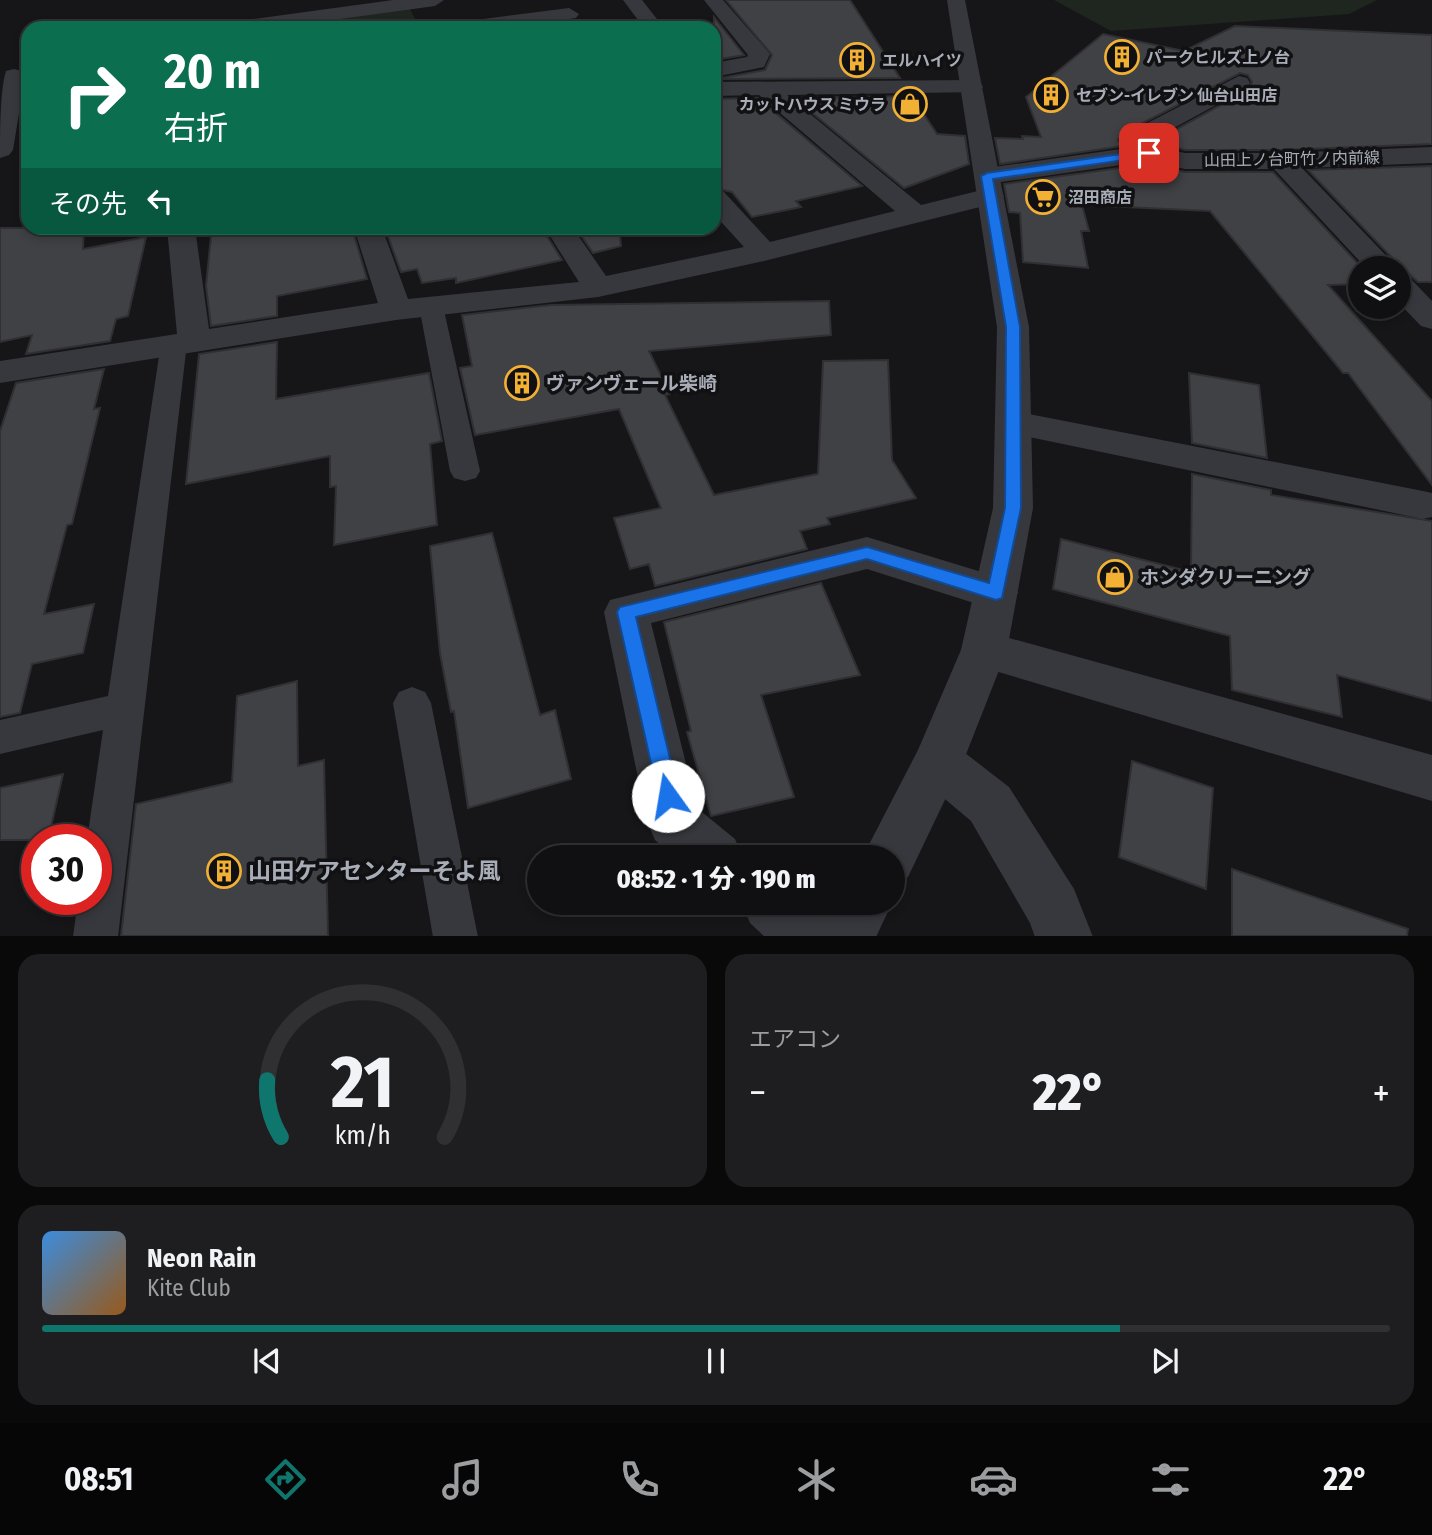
<!DOCTYPE html>
<html lang="ja">
<meta charset="utf-8">
<style>
:root{--surface:#101012;--page:#1e1e20;--text:#f1f3f6;--muted:#9c9d9f;--line:#303032;--accent:#0f766e}
body{margin:0;font-family:"Fira Sans Condensed","Noto Sans JP",sans-serif;background:var(--page);color:var(--text);height:100vh;display:flex;flex-direction:column;font-size:26px;white-space:nowrap}
*{box-sizing:border-box;margin:0}
p{font-size:23px;color:var(--muted)}
.icon{flex:none;width:38px;height:38px;fill:none;stroke:currentColor;stroke-width:2;stroke-linecap:round;stroke-linejoin:round}
.map{position:relative;height:936px;overflow:hidden}
.sheet{display:flex;flex-direction:column;gap:18px;padding:18px;background:#09090a;flex:1}
.sheet>*{flex:none}
.guide{position:absolute;left:21px;top:21px;width:700px;height:214px;border-radius:21px;box-shadow:0 4px 10px #0003,0 0 0 2px var(--line);background:#0b6e4f;color:#fff;overflow:hidden}
.fabs{position:absolute;left:1348px;top:256px;display:grid;gap:14px}
.fabs a{display:grid;place-items:center;width:63px;height:63px;border-radius:50%;background:var(--surface);box-shadow:0 4px 10px #0003,0 0 0 2px var(--line);font-size:35px}
.speed{position:absolute;left:21px;top:824px;display:flex;gap:14px;font-size:35px;font-weight:700;text-align:center}
.speed>*{display:grid;place-content:center;width:91px;height:91px;border-radius:50%;background:var(--surface);box-shadow:0 4px 10px #0003,0 0 0 2px var(--line);line-height:1}
.speed .limit{border:10px solid #d22;background:#fff;color:#111}
.pin{position:absolute;display:grid;place-items:center;width:60px;height:60px;color:#fff;margin:-30px;border-radius:14px;box-shadow:0 4px 10px #0006}
.me{position:absolute;width:77px;margin:-38px;rotate:347deg;stroke-linejoin:round;filter:drop-shadow(0 0 5px #0008)}
.turn{display:flex;align-items:center;gap:24px;height:147px;padding:0 28px;font-size:32px}
.turn .icon{width:91px;height:91px;stroke-width:2.5}
.turn b{display:block;font-size:49px;line-height:60px}
.then{display:flex;align-items:center;height:66px;padding:0 28px;background:#0003;gap:14px;font-size:26px}
.big{font-size:52px;font-weight:800;line-height:1.1}
.sheet .tile{flex:1;display:flex;flex-direction:column;justify-content:center;gap:10px;min-width:0;padding:0 24px;border-radius:21px;background:var(--page)}
.sheet .dial{align-items:center;gap:0}
.dial svg{height:182px;overflow:visible;fill:none;stroke:var(--line);stroke-width:7;stroke-linecap:round;text-anchor:middle}
.dial text{fill:var(--text);stroke:none}
.song{display:flex;align-items:center;gap:21px}
.cover{width:84px;height:84px;border-radius:10px;background:linear-gradient(135deg,hsl(210 70% 55%),hsl(30 70% 35%))}
.played{height:7px;border-radius:4px;background:linear-gradient(90deg,var(--accent) 80%,var(--line) 80%)}
.keys{display:flex;justify-content:space-around;direction:ltr}
.heat{display:flex;justify-content:space-between;align-items:center;font-size:38px;direction:ltr}
.sheet .tiles{flex:1;display:grid;gap:18px;grid-template-columns:1fr 1fr}
.tile:last-child{grid-column:span 2}
.trip{position:absolute;left:527px;top:845px;width:378px;height:70px;border-radius:35px;background:var(--surface);box-shadow:0 4px 10px #0003,0 0 0 2px var(--line);font-weight:800;line-height:70px;text-align:center}
.tabs{display:flex;height:112px;justify-content:space-around;align-items:center;background:#060607;color:var(--muted)}
.tabs .icon{width:49px;height:49px}
.tabs .active{color:var(--accent)}
.tabs b{font-size:32px;color:var(--text)}
.map>svg:first-child{display:block}
.green{fill:#1e261f}
.building{fill:#404145;stroke:#303034;stroke-width:2}
.lines{fill:none;stroke-linecap:round;stroke-linejoin:round}
.service{fill:#37383d;fill-rule:evenodd}
.minor{fill:#37383d;fill-rule:evenodd}
.tertiary{fill:#37383d;fill-rule:evenodd}
.route{fill:#1a73e8;stroke:#114b97;stroke-width:2}
.labels{text-anchor:middle;dominant-baseline:central;stroke-width:7;stroke-linejoin:round;paint-order:stroke}
.far-poi-label{font-size:16px;font-weight:bold;fill:#a8adb8;stroke:#111113;text-anchor:start}
.far-street-label{font-size:16px;fill:#a8adb8;stroke:#111113}
.poi-label{font-size:19px;font-weight:bold;fill:#a8adb8;stroke:#111113;text-anchor:start}
.near-poi-label{font-size:23px;font-weight:bold;fill:#a8adb8;stroke:#111113;text-anchor:start}
</style>
<div class="map">
<svg width="1432" height="937" viewBox="0 0 1432 937">
<rect width="100%" height="100%" fill="#161618"/>
<path class="green" d="M1054 0H1377L1349 14 1111 31Z
M408 6 418 24 389 28H318L314 18Z"/>
<path class="building" d="M726 0H850L900 78 716 79 765 70 772 55Z
M714 17 744 55 714 60Z
M1235 26 1432 35V144L1281 150H1185L1155 141 1248 90 1252 82 1248 75 1240 73 1123 133 1118 140 1123 146 1000 164 995 138 1023 139 1022 136 1041 137 1026 97 1103 34 1184 51Z
M912 96 937 134 965 136 969 164 904 188 794 98Z
M758 98 862 186 796 201 801 207 752 217 732 192 714 188V99Z
M1149 164 1185 172H1273L1362 268H1360V284L1328 285 1432 401V485L1348 373H1343L1210 211 1082 205 1089 231H1081L1088 268 1023 262 1020 213 1009 212 1004 184Z
M1432 166V282H1418L1409 274 1398 272 1400 266 1308 170Z
M0 228H84L83 249 146 237 128 316 116 319 110 341 26 354 32 335 0 342Z
M263 228H352L367 279 277 296V316L211 326 206 286 211 236Z
M385 228H542L562 260 456 283V278L422 283 417 269 401 272Z
M576 228H619L621 246 593 253Z
M829 301 831 335 649 351 670 394 665 395 714 495 818 474 823 361 888 360 892 460 916 498 827 518 830 524 800 531 807 549 655 586 649 564 630 569 614 518 661 508 619 409 475 435 460 368 472 366 462 315 551 305Z
M277 342 276 399 429 373 442 441 430 444 437 525 334 545 336 486 330 487V456L186 484 199 354Z
M104 369 94 409 100 408 72 524 67 525 44 614 94 604 83 653 32 664 20 713 0 717V431L16 383Z
M1189 373 1259 385 1267 458 1192 443Z
M1192 474 1271 490V495L1432 521V701L1337 675 1342 717 1232 690 1230 636 1053 589 1061 539 1191 572Z
M492 533 540 715 555 710 571 779 468 808 454 711 451 712 440 653 430 546Z
M821 583 860 675 761 695 794 797 711 816 687 732 691 731 664 622Z
M297 681 298 766 324 760 328 936H121L136 804 232 782 237 696Z
M1132 761 1213 788 1206 889 1119 857Z
M63 774 48 840H0V788Z
M1232 869 1408 929 1407 936H1232Z"/>
<g class="lines">
<path class="service" d="M431 299 440 301 443 306 480 471 476 478 465 481 454 478 450 471 419 306 422 301Z
M174 335 183 338 187 343 118 937H73L78 900H96V840H87L103 730 0 754V720L108 696 161 343 165 338Z
M412 687 425 692 431 703 478 937H433L393 703 399 692Z"/>
<path class="minor" d="M393 0H444L435 6 274 28H221L224 24 231 22Z
M623 0H642L664 28H644Z
M704 0H723L770 54 764 67 714 77V63L747 57 748 55Z
M569 8 579 14 576 18 506 28H450L453 24 460 22Z
M14 69 22 71 25 76 13 150 9 155 0 158C0 135 0 89 6 71Z
M1239 76 1247 78 1250 83 1247 88 1150 141 1157 147 1185 153H1281L1432 147V163L1302 168 1398 268H1366L1274 169H1185L1149 161 987 184 978 182 974 176 978 170 987 168 1128 148 1121 140 1124 135Z
M972 80 980 82 983 87 980 92 787 95 921 205 990 188 1000 190 1004 196 1000 202 764 261 598 297 396 320 0 383V361L177 334 167 228H195L209 329 378 303 354 228H382L408 299 579 282 545 228H573L606 276 744 247 714 214V190L724 192 770 242 895 211 759 95 714 96V82Z
M1398 275 1409 277 1432 301V329L1421 326 1398 302Z
M1014 411 1423 491 1432 493V517L1423 519 1001 431 996 423 1001 415Z
M867 537 1011 581 1018 593 1011 605 996 610 867 569 651 623 697 808 735 839 743 858H675L655 840 647 822 604 612 610 600Z
M984 631 1432 755V801L968 663 961 650 968 637Z
M938 739 956 746 1009 787 1074 889 1093 937H1035L1030 923 971 821 920 778 913 762 920 746Z
M742 903H814L831 916 839 937H765L750 923Z"/>
<path class="tertiary" d="M947 0H965L1029 327 1033 508 1007 650 963 762 908 877 892 883V858H862L918 750 961 650 993 508 997 327Z
M831 903H892L876 937H814Z"/>
</g>
<path class="route" d="M1149 150 1152 151V156L993 179 1020 327 1021 508 1002 598 996 600 867 559 636 617 679 796 676 803 668 806 660 803 617 612 620 607 867 547 989 583 1005 508 1006 327 981 176 987 173Z"/>
<defs>
<g id="building-ring" transform="scale(1.75)"><circle r="9.5" fill="#111113" stroke="#f2b134" stroke-width="1.5"/><path d="M-4-6H4V6H1V3H-1V6H-4ZM-2.5-4.3h1.7v1.8h-1.7ZM.8-4.3h1.7v1.8H.8ZM-2.5-1h1.7V.8h-1.7ZM.8-1h1.7V.8H.8Z" fill="#f2b134"/></g>
<g id="shop-ring" transform="scale(1.75)"><circle r="9.5" fill="#111113" stroke="#f2b134" stroke-width="1.5"/><path d="M-5-2.5h2.3a2.7 3.5 0 0 1 5.4 0H5L5.5 6h-11ZM-1.5-2.5h3a1.5 2.3 0 0 0-3 0Z" fill="#f2b134"/></g>
<g id="supermarket-ring" transform="scale(1.75)"><circle r="9.5" fill="#111113" stroke="#f2b134" stroke-width="1.5"/><path d="M-6-5.5h2.5l.6 2H6L4.5 2H-2.5L-4.4-4H-6ZM-1.5 3.2a1.3 1.3 0 1 0 .1 0ZM3 3.2a1.3 1.3 0 1 0 .1 0Z" fill="#f2b134"/></g>
</defs>
<g fill-rule="evenodd">
<use href="#building-ring" x="1122" y="57"/>
<use href="#building-ring" x="857" y="60"/>
<use href="#building-ring" x="1051" y="95"/>
<use href="#shop-ring" x="910" y="104"/>
<use href="#supermarket-ring" x="1043" y="197"/>
<use href="#building-ring" x="522" y="383"/>
<use href="#shop-ring" x="1115" y="577"/>
<use href="#building-ring" x="224" y="871"/>
</g>
<g class="labels">
<g class="far-poi-label">
<text x="1146" y="57">パークヒルズ上ノ台</text>
<text x="882" y="60">エルハイツ</text>
<text x="1076" y="95">セブン-イレブン 仙台山田店</text>
<text x="886" y="104" text-anchor="end">カットハウス ミウラ</text>
<text x="1068" y="197">沼田商店</text>
</g>
<g class="far-street-label">
<text transform="translate(1292 159) rotate(-1)">山田上ノ台町竹ノ内前線</text>
</g>
<g class="poi-label">
<text x="546" y="383">ヴァンヴェール柴崎</text>
<text x="1140" y="577">ホンダクリーニング</text>
</g>
<g class="near-poi-label">
<text x="248" y="871">山田ケアセンターそよ風</text>
</g>
</g>
</svg>
<div class="fabs">
<a><svg class="icon" aria-label="layers" viewBox="0 0 24 24"><path d="M12 4l9 5-9 5-9-5zM3 14l9 5 9-5"/></svg></a>
</div>
<div class="speed"><div class="limit">30</div></div>
<div class="pin" style="left:1149px;top:153px;background:#d93025"><svg class="icon" aria-label="arrive" viewBox="0 0 24 24"><path d="M6 21V4h12l-3 4 3 4H6"/></svg></div>
<svg class="me" style="left:668px;top:796px" viewBox="-20 -20 40 40"><circle r="19" fill="#fff"/><path d="M0-13L10 11 0 6-10 11z" fill="#1a73e8"/></svg>
<div class="trip">08:52 · 1 分 · 190 m</div>
<div class="guide">
<div class="turn"><svg class="icon" aria-label="right" viewBox="0 0 24 24"><path d="M7 20v-9h11M14 6l5 5-5 5"/></svg><div><b>20 m</b>右折</div></div>
<div class="then">その先<svg class="icon" aria-label="left" viewBox="0 0 24 24"><path d="M17 20v-9H6M10 6l-5 5 5 5"/></svg></div>
</div>
</div>
<section class="sheet">
<div class="tiles">
<div class="tile dial"><svg viewBox="0 0 100 80">
<path d="M14 69A42 42 0 1 1 86 69"/>
<path d="M14 69A42 42 0 0 1 8 44" stroke="#0f766e"/>
<text x="50" y="56" font-size="32" font-weight="700">21</text>
<text x="50" y="72" font-size="11">km/h</text>
</svg></div>
<div class="tile"><p>エアコン</p>
<div class="heat"><a>−</a><b class="big">22°</b><a>+</a></div>
</div>
<div class="tile">
<div class="song"><i class="cover"></i><div><b>Neon Rain</b><p>Kite Club</p></div></div>
<div class="played"></div>
<div class="keys"><svg class="icon" aria-label="previous" viewBox="0 0 24 24"><path d="M18 5L8 12l10 7zM5 5v14"/></svg><svg class="icon" aria-label="pause" viewBox="0 0 24 24"><path d="M8 5v14M16 5v14"/></svg><svg class="icon" aria-label="next" viewBox="0 0 24 24"><path d="M6 5l10 7-10 7zM19 5v14"/></svg></div>
</div>
</div>
</section>
<nav class="tabs">
<b>08:51</b>
<svg class="icon active" aria-label="directions" viewBox="0 0 24 24"><path d="M12 3l9 9-9 9-9-9zM9 14v-3h6M13 9l2 2-2 2"/></svg>
<svg class="icon" aria-label="music" viewBox="0 0 24 24"><path d="M9 18V5l10-2v13"/><circle cx="6" cy="18" r="3"/><circle cx="16" cy="16" r="3"/></svg>
<svg class="icon" aria-label="phone" viewBox="0 0 24 24"><path d="M5 4h4l2 5-3 2q2 4 5 5l2-3 5 2v4C11 20 4 13 5 4z"/></svg>
<svg class="icon" aria-label="climate" viewBox="0 0 24 24"><path d="M12 3v18M4 7l16 10M4 17L20 7"/></svg>
<svg class="icon" aria-label="car" viewBox="0 0 24 24"><path d="M5 17H2v-5l4-1 3-4h7l3 4 3 1v5h-3M9 17h6M6 11h13"/><circle cx="7" cy="17" r="2"/><circle cx="17" cy="17" r="2"/></svg>
<svg class="icon" aria-label="filters" viewBox="0 0 24 24"><path d="M4 7h16M4 17h16"/><circle cx="9" cy="7" r="2"/><circle cx="15" cy="17" r="2"/></svg>
<b>22°</b>
</nav>
